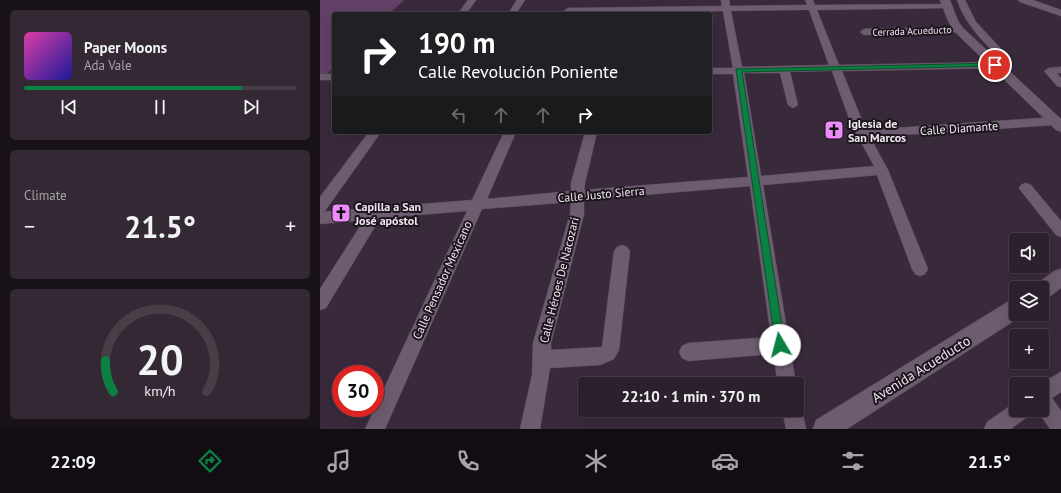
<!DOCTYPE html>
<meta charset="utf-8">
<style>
:root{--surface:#2b202c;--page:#332834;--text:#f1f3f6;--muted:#a6a3a9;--line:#473e48;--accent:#0b8043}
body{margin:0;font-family:"PT Sans",sans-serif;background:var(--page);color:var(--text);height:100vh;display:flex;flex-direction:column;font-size:15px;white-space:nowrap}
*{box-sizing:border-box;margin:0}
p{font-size:13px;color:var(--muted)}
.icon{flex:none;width:22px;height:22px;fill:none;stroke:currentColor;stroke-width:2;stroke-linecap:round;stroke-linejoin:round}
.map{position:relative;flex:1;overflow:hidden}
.details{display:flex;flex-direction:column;gap:10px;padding:10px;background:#181218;width:320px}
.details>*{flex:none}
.banner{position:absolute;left:12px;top:12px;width:380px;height:122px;border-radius:4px;box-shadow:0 4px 16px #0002,0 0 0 1px var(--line);background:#202124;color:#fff;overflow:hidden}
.fabs{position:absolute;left:689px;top:233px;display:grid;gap:8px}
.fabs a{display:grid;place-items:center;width:40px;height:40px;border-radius:4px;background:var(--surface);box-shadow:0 4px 16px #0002,0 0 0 1px var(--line);font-size:20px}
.speed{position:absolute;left:12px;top:365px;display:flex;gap:8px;font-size:20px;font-weight:700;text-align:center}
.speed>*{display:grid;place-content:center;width:52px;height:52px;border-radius:50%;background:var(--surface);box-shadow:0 4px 16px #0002,0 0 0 1px var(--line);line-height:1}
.speed .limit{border:6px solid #d22;background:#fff;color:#111}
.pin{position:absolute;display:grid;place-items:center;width:34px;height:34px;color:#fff;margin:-17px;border:2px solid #fff;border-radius:50%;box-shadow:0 1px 4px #0007}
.me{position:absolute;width:44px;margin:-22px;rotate:352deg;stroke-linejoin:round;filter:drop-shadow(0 0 3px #0008)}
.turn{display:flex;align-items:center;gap:14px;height:84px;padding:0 20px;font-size:18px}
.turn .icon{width:52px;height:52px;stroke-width:2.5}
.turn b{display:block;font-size:28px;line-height:34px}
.lanes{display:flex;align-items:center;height:38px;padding:0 20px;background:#0003;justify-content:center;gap:20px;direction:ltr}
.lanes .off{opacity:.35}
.big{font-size:30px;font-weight:700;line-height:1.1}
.details .card{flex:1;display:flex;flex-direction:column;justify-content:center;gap:6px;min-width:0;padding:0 14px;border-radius:6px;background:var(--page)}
.details .dial{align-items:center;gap:0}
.dial svg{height:104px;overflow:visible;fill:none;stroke:var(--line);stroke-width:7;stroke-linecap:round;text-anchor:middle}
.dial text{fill:var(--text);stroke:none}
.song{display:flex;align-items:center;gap:12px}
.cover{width:48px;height:48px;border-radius:6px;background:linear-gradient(135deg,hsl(320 70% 55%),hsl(240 70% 35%))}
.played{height:4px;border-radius:2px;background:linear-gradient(90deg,var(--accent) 80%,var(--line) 80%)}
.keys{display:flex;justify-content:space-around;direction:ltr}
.heat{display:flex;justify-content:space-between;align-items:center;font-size:22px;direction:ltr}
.trip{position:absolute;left:258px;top:377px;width:226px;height:40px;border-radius:4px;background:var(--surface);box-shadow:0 4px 16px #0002,0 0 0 1px var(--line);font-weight:700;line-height:40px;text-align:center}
.menu{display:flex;height:64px;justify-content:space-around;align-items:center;background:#110d12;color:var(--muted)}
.menu .icon{width:28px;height:28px}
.menu .current{color:var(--accent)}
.menu b{font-size:18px;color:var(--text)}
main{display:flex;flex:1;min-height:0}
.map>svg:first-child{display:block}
.green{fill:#624067}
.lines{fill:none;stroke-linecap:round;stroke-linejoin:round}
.minor-casing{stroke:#564958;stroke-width:1}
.tertiary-casing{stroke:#564958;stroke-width:1}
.minor{fill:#6d5c6f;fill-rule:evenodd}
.tertiary{fill:#6d5c6f;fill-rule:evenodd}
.route{fill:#0b8043;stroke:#07532c}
.labels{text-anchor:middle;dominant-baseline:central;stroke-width:4;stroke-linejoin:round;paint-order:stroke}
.far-street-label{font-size:10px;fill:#f0e6f1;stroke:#1c151d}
.poi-label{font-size:12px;font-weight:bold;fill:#f0e6f1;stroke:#1c151d;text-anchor:start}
.street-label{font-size:12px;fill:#f0e6f1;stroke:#1c151d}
.near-street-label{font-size:14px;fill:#f0e6f1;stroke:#1c151d}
</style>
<main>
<section class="details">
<div class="card">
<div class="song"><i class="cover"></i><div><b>Paper Moons</b><p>Ada Vale</p></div></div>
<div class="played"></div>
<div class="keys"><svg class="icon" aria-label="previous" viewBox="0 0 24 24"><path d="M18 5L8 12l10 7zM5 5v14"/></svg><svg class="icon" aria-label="pause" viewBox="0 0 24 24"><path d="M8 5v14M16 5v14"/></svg><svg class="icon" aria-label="next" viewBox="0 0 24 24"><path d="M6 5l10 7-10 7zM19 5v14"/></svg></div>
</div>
<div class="card"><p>Climate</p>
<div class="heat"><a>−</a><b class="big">21.5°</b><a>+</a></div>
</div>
<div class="card dial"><svg viewBox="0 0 100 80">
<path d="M14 69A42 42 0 1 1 86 69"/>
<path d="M14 69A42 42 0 0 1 8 45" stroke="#0b8043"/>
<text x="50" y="56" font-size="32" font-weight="700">20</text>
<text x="50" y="72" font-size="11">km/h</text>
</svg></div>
</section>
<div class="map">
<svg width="741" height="429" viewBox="0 0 741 429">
<rect width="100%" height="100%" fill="#392a3b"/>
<path class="green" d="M0 0H84L69 14H14V67L6 75H0Z"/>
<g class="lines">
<g class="minor-casing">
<path id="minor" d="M148 0H156L146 14H138Z
M197 0H205L196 14H188Z
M401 0H409L410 6 487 5 485 0H493L495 5 630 4 631 6 627 8 497 10 519 65 675 62 680 65 675 68 522 71 546 130 735 117 739 118 741 121 739 124 735 125 550 137 568 170 608 269 605 274 600 276 595 274 592 269 557 175 443 185 476 384H458L453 354 368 361 362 358 359 352 362 346 368 343 451 337 430 186 264 200V214L231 343V350L282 347 294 251 297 247 302 245 307 247 310 251 299 350 294 359 280 365 230 368 220 429H200L212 375 213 343 250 214 251 202 162 209 65 429H45L147 211 60 218 6 308 0 310V289L44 220 0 224V212L152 200 184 132H196L167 199 251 191V183L265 132H277L265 183 264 190 428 177 413 74H390V68H413L403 11 248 14 244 11 248 8 402 6ZM489 10 509 65 422 67 411 11ZM512 71 531 124 554 166 441 176 424 73H460L468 105 473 108 478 105 470 72Z
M637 0H645L656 22 684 52 686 54 684 56H678C660 39 645 23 637 0Z
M639 27 642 28 643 30 642 32 544 35 540 32 544 29Z
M741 67V73H737L741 78V87L737 86 724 71 729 68Z
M0 74H14V80H0Z
M49 132H61L5 211 0 212V197Z
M706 183 711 185 741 221V237L736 235 701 191 699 188 701 185Z
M741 372V392L732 398 741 411V429H730L717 410H722V384H720Z
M477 402 482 410 486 429H466L462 410H477Z
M696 402V410H710L707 417 691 429H664L667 422Z"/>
</g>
<g class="tertiary-casing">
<path id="tertiary" d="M620 0H630L638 21 643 28 741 119V132L736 130 635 32 628 21Z
M698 0H713L741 10V16L700 2Z
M741 269V288L729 297 722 300V288H714L715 285 734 271Z
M696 299V314L703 315 527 429H493L496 420 689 301Z"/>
</g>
<use href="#minor" class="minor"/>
<use href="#tertiary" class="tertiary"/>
</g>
<path class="route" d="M675 63 678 65 677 66 422 72 465 345 464 349 460 351 456 349 416 69Z"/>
<defs>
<g id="church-square" transform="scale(1)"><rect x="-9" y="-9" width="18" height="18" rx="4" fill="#ec8cfa" stroke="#1c151d"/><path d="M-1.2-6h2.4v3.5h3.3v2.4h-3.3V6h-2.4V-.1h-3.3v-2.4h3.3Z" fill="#111"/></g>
</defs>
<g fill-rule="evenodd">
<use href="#church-square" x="514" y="130"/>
<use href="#church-square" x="21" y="213"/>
</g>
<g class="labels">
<g class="far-street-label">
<text transform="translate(592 31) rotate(-2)">Cerrada Acueducto</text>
</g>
<g class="poi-label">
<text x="528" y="123">Iglesia de<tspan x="528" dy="14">San Marcos</tspan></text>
<text x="35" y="206">Capilla a San<tspan x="35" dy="14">José apóstol</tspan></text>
</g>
<g class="street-label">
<text transform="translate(639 128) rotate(-4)">Calle Diamante</text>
<text transform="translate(281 194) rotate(-5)">Calle Justo Sierra</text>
<text transform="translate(122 280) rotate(-66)">Calle Pensador Mexicano</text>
<text transform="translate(239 280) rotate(-76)">Calle Héroes De Nacozari</text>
</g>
<g class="near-street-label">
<text transform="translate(601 369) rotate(-32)">Avenida Acueducto</text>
</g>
</g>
</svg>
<div class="fabs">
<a><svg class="icon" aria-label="sound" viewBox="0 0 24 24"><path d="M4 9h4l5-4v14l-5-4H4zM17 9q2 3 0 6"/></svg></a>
<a><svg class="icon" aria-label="layers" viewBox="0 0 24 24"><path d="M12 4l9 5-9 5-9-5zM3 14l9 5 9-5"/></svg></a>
<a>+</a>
<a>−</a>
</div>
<div class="speed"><div class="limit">30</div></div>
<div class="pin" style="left:675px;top:65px;background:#d93025"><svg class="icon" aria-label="arrive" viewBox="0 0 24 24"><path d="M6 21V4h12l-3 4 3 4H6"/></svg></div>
<svg class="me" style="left:460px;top:345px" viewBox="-20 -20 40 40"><circle r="19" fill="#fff"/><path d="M0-13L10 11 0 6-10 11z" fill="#0b8043"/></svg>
<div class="trip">22:10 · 1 min · 370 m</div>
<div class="banner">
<div class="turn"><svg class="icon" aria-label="right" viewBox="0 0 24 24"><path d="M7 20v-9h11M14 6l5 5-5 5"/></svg><div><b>190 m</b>Calle Revolución Poniente</div></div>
<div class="lanes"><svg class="icon off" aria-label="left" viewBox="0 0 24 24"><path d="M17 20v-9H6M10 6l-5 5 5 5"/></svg><svg class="icon off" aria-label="ahead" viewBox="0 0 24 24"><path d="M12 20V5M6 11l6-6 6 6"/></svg><svg class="icon off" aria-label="ahead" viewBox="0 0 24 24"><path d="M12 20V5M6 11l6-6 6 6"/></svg><svg class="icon" aria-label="right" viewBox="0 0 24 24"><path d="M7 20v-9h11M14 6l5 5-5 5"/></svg></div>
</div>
</div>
</main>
<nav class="menu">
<b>22:09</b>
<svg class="icon current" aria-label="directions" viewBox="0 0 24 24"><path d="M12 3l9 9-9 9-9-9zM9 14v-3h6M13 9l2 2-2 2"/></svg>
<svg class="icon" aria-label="music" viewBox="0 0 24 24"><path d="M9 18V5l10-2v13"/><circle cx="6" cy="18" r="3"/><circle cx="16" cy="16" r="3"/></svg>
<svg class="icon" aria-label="phone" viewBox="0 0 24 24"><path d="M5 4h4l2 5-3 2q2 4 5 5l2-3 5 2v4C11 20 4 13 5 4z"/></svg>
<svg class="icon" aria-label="climate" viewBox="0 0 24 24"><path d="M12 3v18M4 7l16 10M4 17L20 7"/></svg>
<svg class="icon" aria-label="car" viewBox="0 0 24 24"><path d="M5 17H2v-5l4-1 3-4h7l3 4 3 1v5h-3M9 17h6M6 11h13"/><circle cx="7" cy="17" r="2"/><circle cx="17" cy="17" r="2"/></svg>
<svg class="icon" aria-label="filters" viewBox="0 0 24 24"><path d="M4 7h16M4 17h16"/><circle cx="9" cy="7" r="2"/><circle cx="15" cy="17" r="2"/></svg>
<b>21.5°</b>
</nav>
